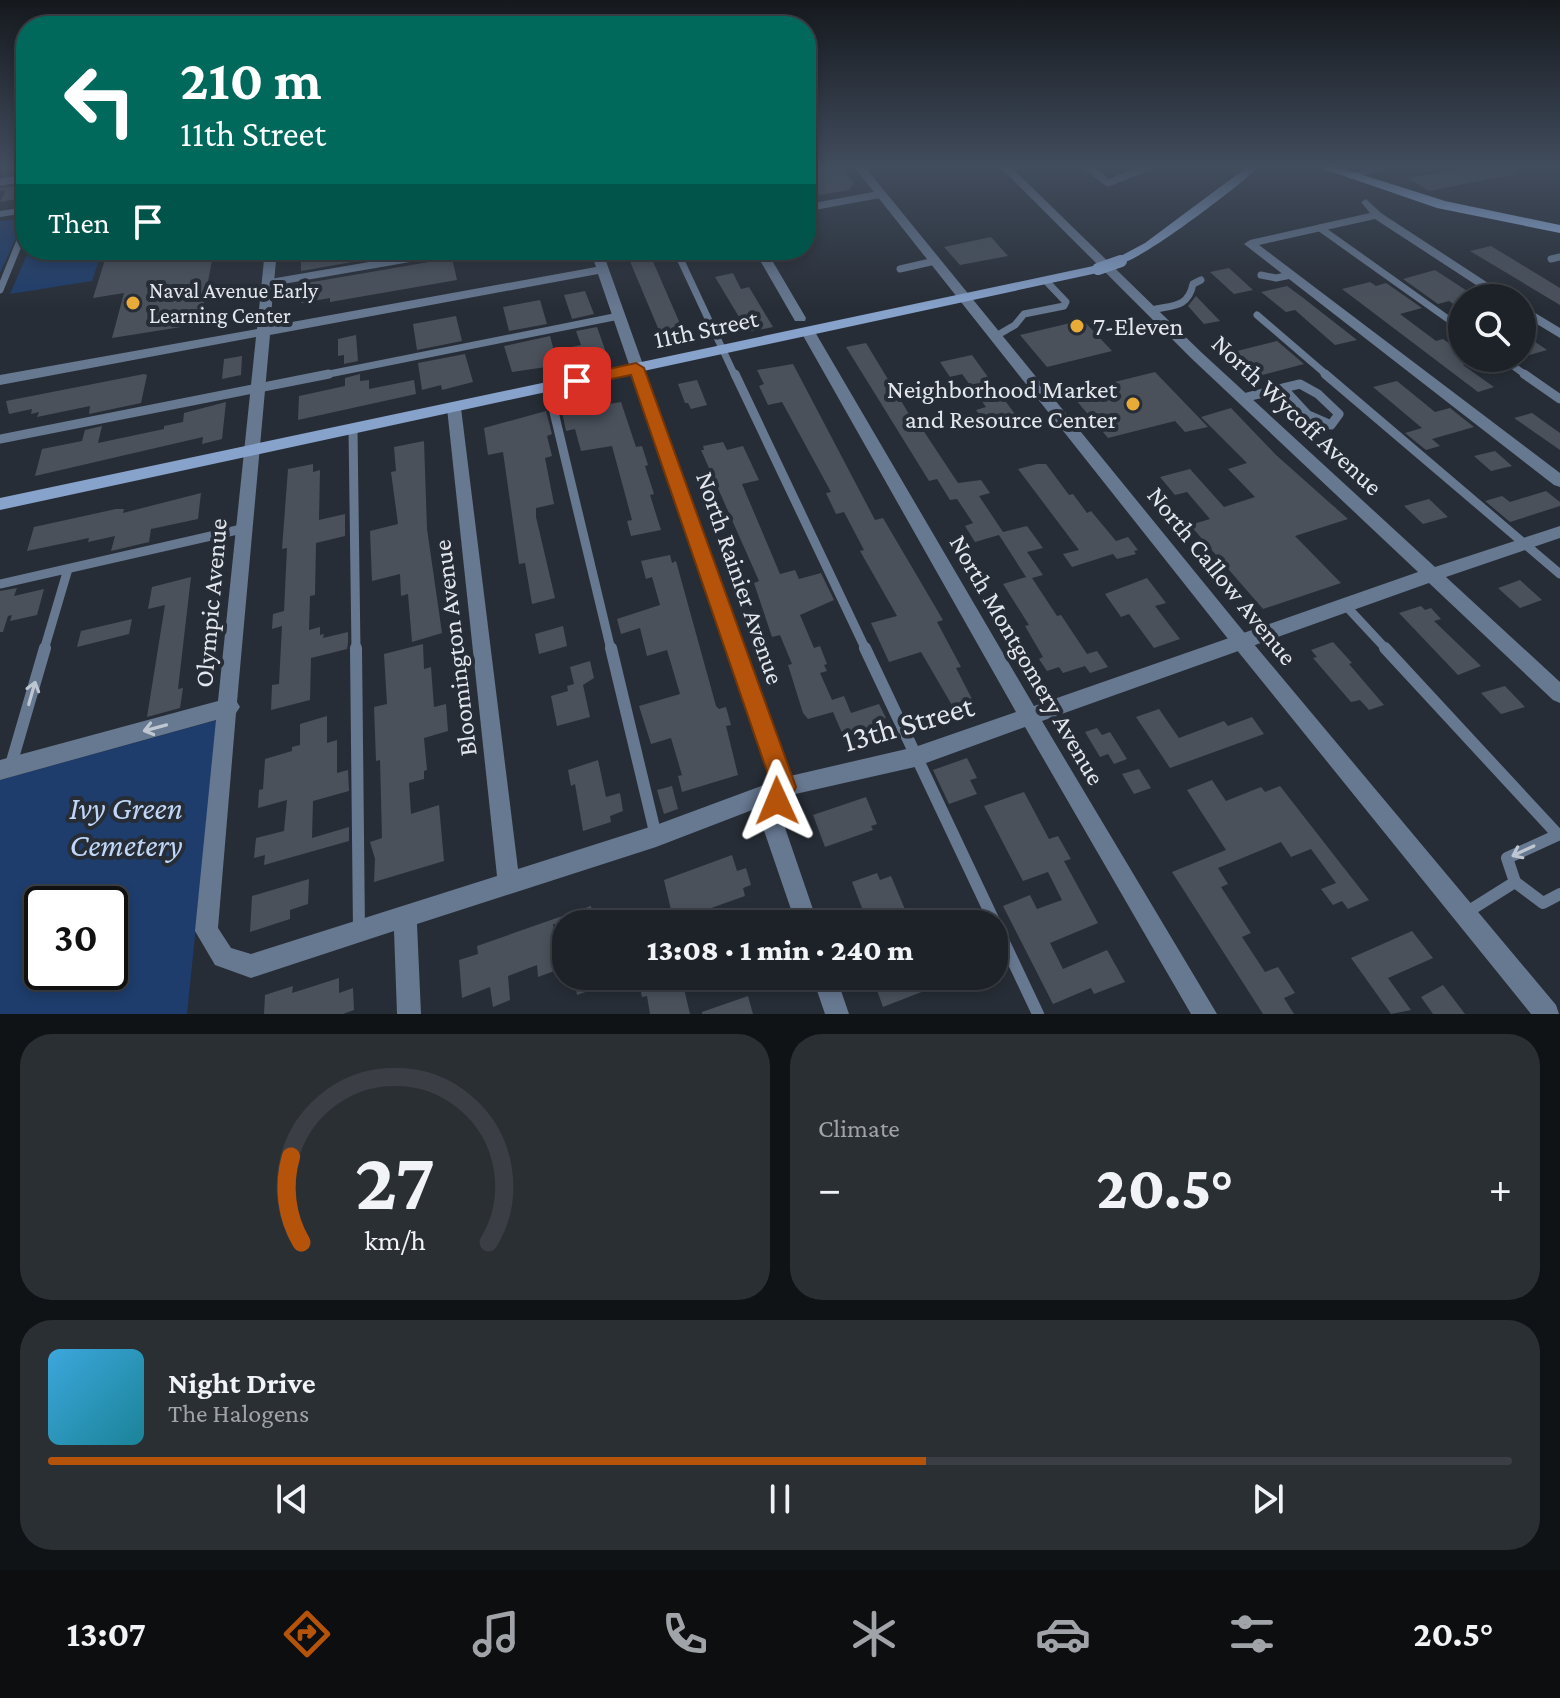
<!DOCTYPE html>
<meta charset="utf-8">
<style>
:root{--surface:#1d2228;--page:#2a2f34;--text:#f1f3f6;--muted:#a0a4a8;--line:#3b3f45;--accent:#b45309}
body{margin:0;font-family:"Crimson Pro",serif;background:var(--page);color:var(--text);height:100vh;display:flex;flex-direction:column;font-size:30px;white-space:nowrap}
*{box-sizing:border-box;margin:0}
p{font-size:26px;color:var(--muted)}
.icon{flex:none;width:44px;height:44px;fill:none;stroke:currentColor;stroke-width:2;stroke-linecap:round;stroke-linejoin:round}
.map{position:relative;height:1014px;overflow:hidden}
.side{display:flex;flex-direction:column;gap:20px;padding:20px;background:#101316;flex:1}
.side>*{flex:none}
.hud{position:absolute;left:16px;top:16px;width:800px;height:244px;border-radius:32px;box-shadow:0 4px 12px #0003,0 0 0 2px var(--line);background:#00695c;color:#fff;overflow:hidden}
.tools{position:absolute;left:1448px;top:284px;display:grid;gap:16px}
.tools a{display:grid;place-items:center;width:88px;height:88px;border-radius:50%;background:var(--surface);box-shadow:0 4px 12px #0003,0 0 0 2px var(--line);font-size:40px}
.speed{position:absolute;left:24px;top:886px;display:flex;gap:16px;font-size:40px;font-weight:700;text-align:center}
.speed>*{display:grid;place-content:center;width:104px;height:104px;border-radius:50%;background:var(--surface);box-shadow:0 4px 12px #0003,0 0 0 2px var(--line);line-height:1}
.speed .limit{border:4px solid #111;border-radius:12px;background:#fff;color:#111}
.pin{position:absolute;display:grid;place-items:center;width:68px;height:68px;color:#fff;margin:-34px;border-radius:16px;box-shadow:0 4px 12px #0006}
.me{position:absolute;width:88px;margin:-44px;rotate:359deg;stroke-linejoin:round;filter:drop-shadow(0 0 6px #0008)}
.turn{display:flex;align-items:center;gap:28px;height:168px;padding:0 32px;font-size:36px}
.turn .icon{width:104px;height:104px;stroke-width:2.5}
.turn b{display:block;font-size:56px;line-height:68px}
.then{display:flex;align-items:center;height:76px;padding:0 32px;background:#0003;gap:16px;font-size:30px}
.big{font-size:60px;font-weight:800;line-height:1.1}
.side .widget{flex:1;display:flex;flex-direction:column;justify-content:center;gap:12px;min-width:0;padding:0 28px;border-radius:32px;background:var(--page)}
.side .dial{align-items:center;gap:0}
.dial svg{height:208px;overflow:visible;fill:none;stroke:var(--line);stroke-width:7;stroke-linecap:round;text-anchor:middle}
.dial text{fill:var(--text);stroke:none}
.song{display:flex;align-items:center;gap:24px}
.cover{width:96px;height:96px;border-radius:12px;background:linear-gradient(135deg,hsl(200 70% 55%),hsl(190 70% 35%))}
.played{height:8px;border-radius:4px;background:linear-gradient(90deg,var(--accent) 60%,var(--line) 60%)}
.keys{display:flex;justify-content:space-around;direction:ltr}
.heat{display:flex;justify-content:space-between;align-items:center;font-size:44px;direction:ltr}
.side .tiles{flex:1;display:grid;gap:20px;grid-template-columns:1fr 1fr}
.widget:last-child{grid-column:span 2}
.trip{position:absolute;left:552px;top:910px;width:456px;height:80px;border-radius:32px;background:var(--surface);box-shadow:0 4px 12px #0003,0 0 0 2px var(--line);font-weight:800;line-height:80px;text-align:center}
.dock{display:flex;height:128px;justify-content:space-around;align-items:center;background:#0c0e10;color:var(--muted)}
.dock .icon{width:56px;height:56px}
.dock .selected{color:var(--accent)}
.dock b{font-size:36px;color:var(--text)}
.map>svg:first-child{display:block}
.green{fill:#1e3d6c;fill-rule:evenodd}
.building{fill:#4a515b}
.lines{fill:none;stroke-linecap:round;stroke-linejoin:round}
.service-far2{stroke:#677891;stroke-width:7}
.service-far1{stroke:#677891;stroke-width:9}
.service{stroke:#677891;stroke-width:12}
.minor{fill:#677891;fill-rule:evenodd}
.tertiary{fill:#677891;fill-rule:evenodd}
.secondary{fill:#87a2cb;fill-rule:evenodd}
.primary{fill:#a0c3f7;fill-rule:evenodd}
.secondary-bridge{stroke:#87a2cb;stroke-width:12}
.oneway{stroke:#bec6d1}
.route{fill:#b45309;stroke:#753606;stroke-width:2}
.poi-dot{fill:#e9ab38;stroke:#272d36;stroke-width:3}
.labels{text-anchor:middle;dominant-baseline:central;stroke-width:8;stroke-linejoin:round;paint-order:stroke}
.far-poi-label{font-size:22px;fill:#e3e7ed;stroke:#272d36;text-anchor:start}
.poi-label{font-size:26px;fill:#e3e7ed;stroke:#272d36;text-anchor:start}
.street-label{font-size:26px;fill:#e3e7ed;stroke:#272d36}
.near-street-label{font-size:32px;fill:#e3e7ed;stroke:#272d36}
.near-park-label{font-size:32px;font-style:italic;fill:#c1d7f8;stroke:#272d36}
</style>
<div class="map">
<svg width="1560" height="1014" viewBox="0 0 1560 1014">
<rect width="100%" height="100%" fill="#272d36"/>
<path class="green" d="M23 219 24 220 0 273V221Z
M29 250H75L74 255 82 260H99L92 281 10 294Z
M217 720 187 1014H0V780ZM42 904H110V972H42Z"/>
<path class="building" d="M806 167H842L854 183 849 190 806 197Z
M1479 167H1514L1515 174 1429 191 1407 178Z
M26 185V197L0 202 6 190 0 191V188Z
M991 237 1008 256 960 265 944 247Z
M1491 246 1560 288V305L1470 251Z
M108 250H214L200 324 112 338 124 293 93 298Z
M316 250H421L301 271V253Z
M628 250H648L688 342 666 347 626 252Z
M452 258 457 280 330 302V298L301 303V284Z
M1229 268 1253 290 1234 294 1210 272Z
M1435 270 1478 298H1462V310L1449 301 1438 304 1403 279Z
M733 273 741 289 749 287 773 327 748 332 715 277Z
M1370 282 1376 286 1386 283 1422 308 1400 314 1436 341 1443 339 1462 352V358L1474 361 1463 365 1494 387 1478 392 1342 289Z
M1287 286 1302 297 1357 340 1335 345 1295 310 1286 312 1261 292Z
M585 291 594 314 572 319 564 295Z
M1196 296 1220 321 1204 324 1188 306Z
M540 300 547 324 509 331 503 307Z
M456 316 462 341 417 350 413 324Z
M1083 320 1112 351 1047 367 1020 335Z
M597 327 608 358 512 372 504 346 550 336 554 351 581 345 576 331Z
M1522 333 1547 350 1522 357Z
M356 335 358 361 344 364V355L338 356V339Z
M1277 341 1304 364 1247 379 1221 355Z
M866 343 912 419 915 418 958 483 981 480 990 493 979 496 1003 532 1027 526 1043 548 1027 552 1043 575 1032 578 1057 616 1061 615 1087 654 1097 651 1108 667 1090 673 1085 666 1063 673 1059 667 1047 671 1039 659 1043 657 1025 626 1029 625 1003 584 1026 577 999 535 975 542 965 526 973 523 957 499 950 500 937 479 929 481 846 347Z
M465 354 473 382 442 390 441 385 422 390 418 363Z
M972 355 1017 417 1014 418 1017 422 990 429 976 410 986 407 962 374 950 377 940 362Z
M242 356 241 375 222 379 224 359Z
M793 364 875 520 883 518 943 620 937 622 961 667 956 668 973 701 953 707 921 652 889 662 871 623 897 616 860 551 864 550 844 512 836 514 826 493 831 492 782 402 768 405 759 386 764 384 757 370Z
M1155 372 1208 427 1185 432 1175 421 1108 438 1070 393Z
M144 374 147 375 141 403 89 414 90 406 37 417 39 412 31 414 32 409 9 414 6 401Z
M360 374V381L369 380V389L414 380 416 394 298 420 299 396 345 386V378Z
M697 380 707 405 691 409 688 403H685L678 384Z
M1397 381 1435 412 1450 408 1474 427 1432 439 1440 446 1426 450 1405 433 1422 428 1373 387Z
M226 402 222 439 202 444 203 437 35 476 42 449 82 441 85 430 102 426 98 443 164 429V426L183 422 184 413Z
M621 402 636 447 642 446 648 465 645 466 654 494 650 495 661 530 631 536 627 521 632 520 612 446 581 451 575 429 566 431 562 412Z
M1231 408 1276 455 1348 519 1295 536 1341 583 1263 609 1190 525 1210 519 1187 492 1175 495 1160 477 1190 469 1224 507 1255 497 1228 469 1247 463 1201 417Z
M546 411 552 434 547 436 552 456 545 458 554 504 536 508V517L555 598 532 604 525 563 519 564 503 452 488 455 484 428Z
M1532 413 1560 433V450L1514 418Z
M424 441 427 529 442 633 412 642 408 594 401 596 400 574 372 581 370 531 398 524 391 472 396 471 394 447Z
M723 442 727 450 743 446 759 480 742 484 780 574 795 570 799 579 821 573 834 600 800 615 814 648 820 646 827 664 824 665 827 671 820 673 832 700 844 696 851 713 879 704 886 718 882 719 885 727 845 740 833 712 808 719 803 713 788 665 792 664 780 635 772 637 754 583 759 581 701 450H704L703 446Z
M1495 451 1512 466 1491 471 1474 456Z
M313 464V472L320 470 319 520 345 514V536L316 543 315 595 310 596 309 630 320 627V635L324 634 323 638 348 632V643L347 649 311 658 310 700 271 710 272 685 279 684 282 626 272 629 273 614 284 611 287 548 282 549 288 469Z
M1037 464H1046L1069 495 1073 494 1087 513 1091 511 1116 541 1128 537 1138 550 1134 551 1136 554 1117 559 1113 554 1072 567 1063 554 1079 550 1018 469Z
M1546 491 1560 502V506L1510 522 1485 501 1502 496 1510 502Z
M201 493 198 519 151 529 149 542 111 551 115 536 88 542 89 538 27 551 34 527 116 509H124L123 513Z
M1429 499 1448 517 1423 524 1404 506Z
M670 555 672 563 676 561 716 706 719 709 726 707 731 725 726 726 738 775 682 792 678 776 682 775 671 738 651 744 639 706 680 694 667 650 647 656 640 628 621 634 617 619 660 605 652 577 646 579 641 561Z
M191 577 178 689 183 688 180 708 147 717 165 605 148 609 152 587Z
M1147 578 1166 603 1155 606 1180 639 1154 648 1129 614 1121 617 1105 594Z
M1520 580 1542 600 1520 608 1498 588Z
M17 588 14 596 44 589 37 615 10 621 12 615 8 616 3 632H0V591Z
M1421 606 1425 610 1431 608 1441 619 1434 621 1481 666 1458 675 1399 613Z
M132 619 129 634 77 647 81 631Z
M563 626 567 646 539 654 535 634Z
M1333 642 1352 663 1349 664 1384 705 1369 710 1360 700 1351 702 1313 658 1317 657 1311 650Z
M423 644 424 669 431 667 434 707 446 704 448 731 424 738 427 770 424 771V779L409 783 411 814 439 805 444 861 374 882 375 859 370 842 382 838 380 760 376 761 374 707 387 704 384 654Z
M590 661 594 678 583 685 590 717 557 726 551 696 568 691 567 686 574 684 570 667Z
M1505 686 1525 707 1501 714 1481 693Z
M1159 709 1179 738 1224 721 1228 726 1252 717 1264 734 1170 768 1136 717Z
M327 716V743L337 740V773L348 770 349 791 313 801 312 838 349 827V841L264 865 265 855 254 858 256 838 284 831 287 800 258 808 259 790 263 789 265 759 292 751V747L300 745V724Z
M1097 728 1102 735 1110 732 1127 759 1114 764 1108 754 1100 757 1085 732Z
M967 758 977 778 970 780 977 794 949 804 933 770Z
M598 760 606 797 620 793 623 811 610 816 611 822 583 831 575 784 571 786 568 770Z
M1139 769 1151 788 1134 794 1122 774Z
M1212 780 1226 801 1261 787 1265 792 1280 786 1369 900 1348 909 1342 901 1333 905 1321 889 1336 883 1311 849 1291 857 1281 842 1218 868 1228 884 1221 887 1251 933 1242 937 1265 972 1278 967 1295 993 1284 998 1294 1014H1263L1172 872 1226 850 1187 790Z
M672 786 678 809 664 814 657 790Z
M1024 792 1049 839 1058 836 1071 859 1064 861 1098 923 1050 943 1063 969 1107 950 1125 982 1094 994 1091 988 1053 1004 1003 906 1030 895 1037 909 1062 900 1048 872 1023 881 984 806Z
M866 797 877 824 871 826 873 830 825 847 813 815Z
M732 855 737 871 746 868 751 885 743 888 745 896 686 917 684 910 672 914 664 880Z
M877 873 880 880 891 876 909 919 896 924H862L857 910 862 908 852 882Z
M309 879 308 904 290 910V919L250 932 252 896Z
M591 906 594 924H553L560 969 538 977 537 965 508 976 510 1000 493 1007 490 987 462 998 459 960 478 954 477 946Z
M1412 931 1433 958 1388 978 1411 1010 1391 1014 1351 958Z
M574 976H624V978L577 995Z
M658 976H681L690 1014H650L647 996 642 997 639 983Z
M890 976H960V977L883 1007 874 982Z
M339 978V993L353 988 354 1010 343 1014H264L265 995 293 986 292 993Z
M1443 985 1465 1014H1433L1421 997Z
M748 996 753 1014H702V1012Z"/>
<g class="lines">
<path class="service-far2" d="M0 182 26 178
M1108 183 1149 167
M806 208 882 194
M1320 228 1462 329
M676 250 735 376
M1551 259 1560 257
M900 269 935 261
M1261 275 1276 278 1291 275
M268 283 459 250
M0 290 26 226
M1151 310C1173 305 1188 308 1193 284L1201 280
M1257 315 1328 376
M996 336 1015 325 1024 314 1064 306 1066 302 1046 281
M1502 358 1527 376
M319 376 619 316"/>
<path class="service-far1" d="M735 374 866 650
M1325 374 1560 574
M1524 374 1560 399
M1300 384 1318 394 1339 414 1331 425 1308 415 1283 388Z
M548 387 611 650
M1243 398 1283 388
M353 429 356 650
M0 439 329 374
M0 584 246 528
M1346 606 1387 650
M44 650 68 569"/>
<path class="service" d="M356 648 359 930
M611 648 656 836
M865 648 1038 1014
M1385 648 1558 835
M10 768 45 648
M1560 834 1507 858 1515 882 1543 903 1560 894
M1464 914 1515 882"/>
<path class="minor" d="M1000 167H1011L1201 352 1435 567 1560 526V538L1446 577 1560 682V703L1553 700 1429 583 1042 721 1217 1014H1191L1025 727 915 767 791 795 781 816 818 924H796L759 816 765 805 656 847 417 924 421 1014H397L394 931 251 978 215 965 195 931 216 720 0 780V760L218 701 256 337 0 385V375L257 329 265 250H277L270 326 596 267 590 250H602L790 776 915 747 1016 712 801 332 803 329H813L815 332 1034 706 1418 572 1191 358ZM598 274 772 782 656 825 518 869 461 408 454 403 449 405 447 408 497 876 251 954 231 948 218 928 236 713 240 707 237 702 270 335Z
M1083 167H1095L1113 183 1104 185Z
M1373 167H1392L1350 179 1345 176Z
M1366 199 1381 213 1511 298H1496L1375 219 1259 245 1560 473V487L1554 485 1244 244 1250 240 1370 213 1361 202Z
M26 207V213L0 217V211Z
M754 250H766L806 318 805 321H795Z
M1522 305 1560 328V338L1522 315Z
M812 976H836L849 1014H825Z"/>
<path class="tertiary" d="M854 167H865L1248 637 1556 1005 1559 1014H1531L1236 649Z"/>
<path class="secondary" d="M1247 167H1259C1240 185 1137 265 1117 264V258L1145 243Z
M1098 265 1104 269 1102 272 0 510V498Z"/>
<path class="primary" d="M1318 167H1338L1445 201 1560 225V233L1437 208Z"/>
<path class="secondary-bridge" d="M1098 269 1121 261"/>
</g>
<defs><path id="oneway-shaft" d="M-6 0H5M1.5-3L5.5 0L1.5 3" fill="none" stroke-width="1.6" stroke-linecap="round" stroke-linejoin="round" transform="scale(2)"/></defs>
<g class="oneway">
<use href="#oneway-shaft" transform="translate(32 693) rotate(-74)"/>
<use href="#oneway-shaft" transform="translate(155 728) rotate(165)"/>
<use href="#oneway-shaft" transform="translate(1523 851) rotate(155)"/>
</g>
<linearGradient id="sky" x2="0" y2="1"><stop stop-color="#15191e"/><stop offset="0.54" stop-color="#414c5d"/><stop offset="1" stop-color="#414c5d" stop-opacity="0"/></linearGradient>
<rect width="1560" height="309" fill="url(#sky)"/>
<path class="route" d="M636 363 644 368 796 787 785 809 777 813 769 809 765 801 772 786 631 375 577 386 569 381 577 376Z"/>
<g class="poi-dot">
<circle cx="133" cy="303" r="8"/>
<circle cx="1077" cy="326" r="8"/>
<circle cx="1133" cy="404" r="8"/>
</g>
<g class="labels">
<g class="far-poi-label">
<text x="149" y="290">Naval Avenue Early<tspan x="149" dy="25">Learning Center</tspan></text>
</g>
<g class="poi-label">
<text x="1093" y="326">7-Eleven</text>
<text x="1117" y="389" text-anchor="end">Neighborhood Market<tspan x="1117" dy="30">and Resource Center</tspan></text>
</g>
<g class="street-label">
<text transform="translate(706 329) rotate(-12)">11th Street</text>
<text transform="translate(1297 415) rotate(43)">North Wycoff Avenue</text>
<text transform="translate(1222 576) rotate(51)">North Callow Avenue</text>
<text transform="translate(740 578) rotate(71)">North Rainier Avenue</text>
<text transform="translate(211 603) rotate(-85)">Olympic Avenue</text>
<text transform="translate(455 648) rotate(-97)">Bloomington Avenue</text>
<text transform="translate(1027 660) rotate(60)">North Montgomery Avenue</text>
</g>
<g class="near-street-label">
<text transform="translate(908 723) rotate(-16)">13th Street</text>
</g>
<g class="near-park-label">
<text x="126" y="808">Ivy Green<tspan x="126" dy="37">Cemetery</tspan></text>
</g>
</g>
</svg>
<div class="tools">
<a><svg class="icon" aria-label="search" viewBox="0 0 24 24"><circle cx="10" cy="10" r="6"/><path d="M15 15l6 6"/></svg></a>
</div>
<div class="speed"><div class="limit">30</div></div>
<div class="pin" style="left:577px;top:381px;background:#d93025"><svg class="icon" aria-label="arrive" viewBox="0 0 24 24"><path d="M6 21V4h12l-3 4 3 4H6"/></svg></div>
<svg class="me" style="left:777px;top:801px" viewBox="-20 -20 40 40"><path d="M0-17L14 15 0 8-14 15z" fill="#b45309" stroke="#fff" stroke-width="4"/></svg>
<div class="trip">13:08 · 1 min · 240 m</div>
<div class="hud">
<div class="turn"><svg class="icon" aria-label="left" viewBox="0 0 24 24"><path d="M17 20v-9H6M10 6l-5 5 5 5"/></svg><div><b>210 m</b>11th Street</div></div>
<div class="then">Then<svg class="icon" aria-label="arrive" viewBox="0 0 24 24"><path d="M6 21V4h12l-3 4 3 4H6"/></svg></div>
</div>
</div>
<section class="side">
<div class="tiles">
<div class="widget dial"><svg viewBox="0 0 100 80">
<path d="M14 69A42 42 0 1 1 86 69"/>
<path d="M14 69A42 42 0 0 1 10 36" stroke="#b45309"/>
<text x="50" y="56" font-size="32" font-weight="700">27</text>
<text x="50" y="72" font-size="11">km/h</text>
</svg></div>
<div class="widget"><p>Climate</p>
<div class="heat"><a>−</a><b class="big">20.5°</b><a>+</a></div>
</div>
<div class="widget">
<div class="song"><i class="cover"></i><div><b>Night Drive</b><p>The Halogens</p></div></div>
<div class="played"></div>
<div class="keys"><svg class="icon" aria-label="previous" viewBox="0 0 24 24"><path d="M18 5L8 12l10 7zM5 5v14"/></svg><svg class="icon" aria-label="pause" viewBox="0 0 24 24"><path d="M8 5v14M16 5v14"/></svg><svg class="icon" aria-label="next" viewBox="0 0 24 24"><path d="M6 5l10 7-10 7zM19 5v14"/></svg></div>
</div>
</div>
</section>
<nav class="dock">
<b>13:07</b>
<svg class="icon selected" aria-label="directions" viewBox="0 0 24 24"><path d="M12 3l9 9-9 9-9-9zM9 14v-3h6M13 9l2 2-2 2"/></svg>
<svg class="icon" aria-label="music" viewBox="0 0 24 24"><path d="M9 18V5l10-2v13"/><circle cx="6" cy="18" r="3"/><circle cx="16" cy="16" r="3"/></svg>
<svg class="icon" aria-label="phone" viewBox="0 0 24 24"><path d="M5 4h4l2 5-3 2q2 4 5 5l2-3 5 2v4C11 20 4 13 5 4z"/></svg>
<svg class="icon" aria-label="climate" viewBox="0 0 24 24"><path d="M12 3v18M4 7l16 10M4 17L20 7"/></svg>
<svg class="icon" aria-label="car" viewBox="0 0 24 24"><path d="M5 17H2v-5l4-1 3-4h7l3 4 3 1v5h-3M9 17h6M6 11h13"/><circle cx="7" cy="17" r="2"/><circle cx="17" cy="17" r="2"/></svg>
<svg class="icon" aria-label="filters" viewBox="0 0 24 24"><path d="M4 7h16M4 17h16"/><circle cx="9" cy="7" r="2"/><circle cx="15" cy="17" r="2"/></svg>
<b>20.5°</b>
</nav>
